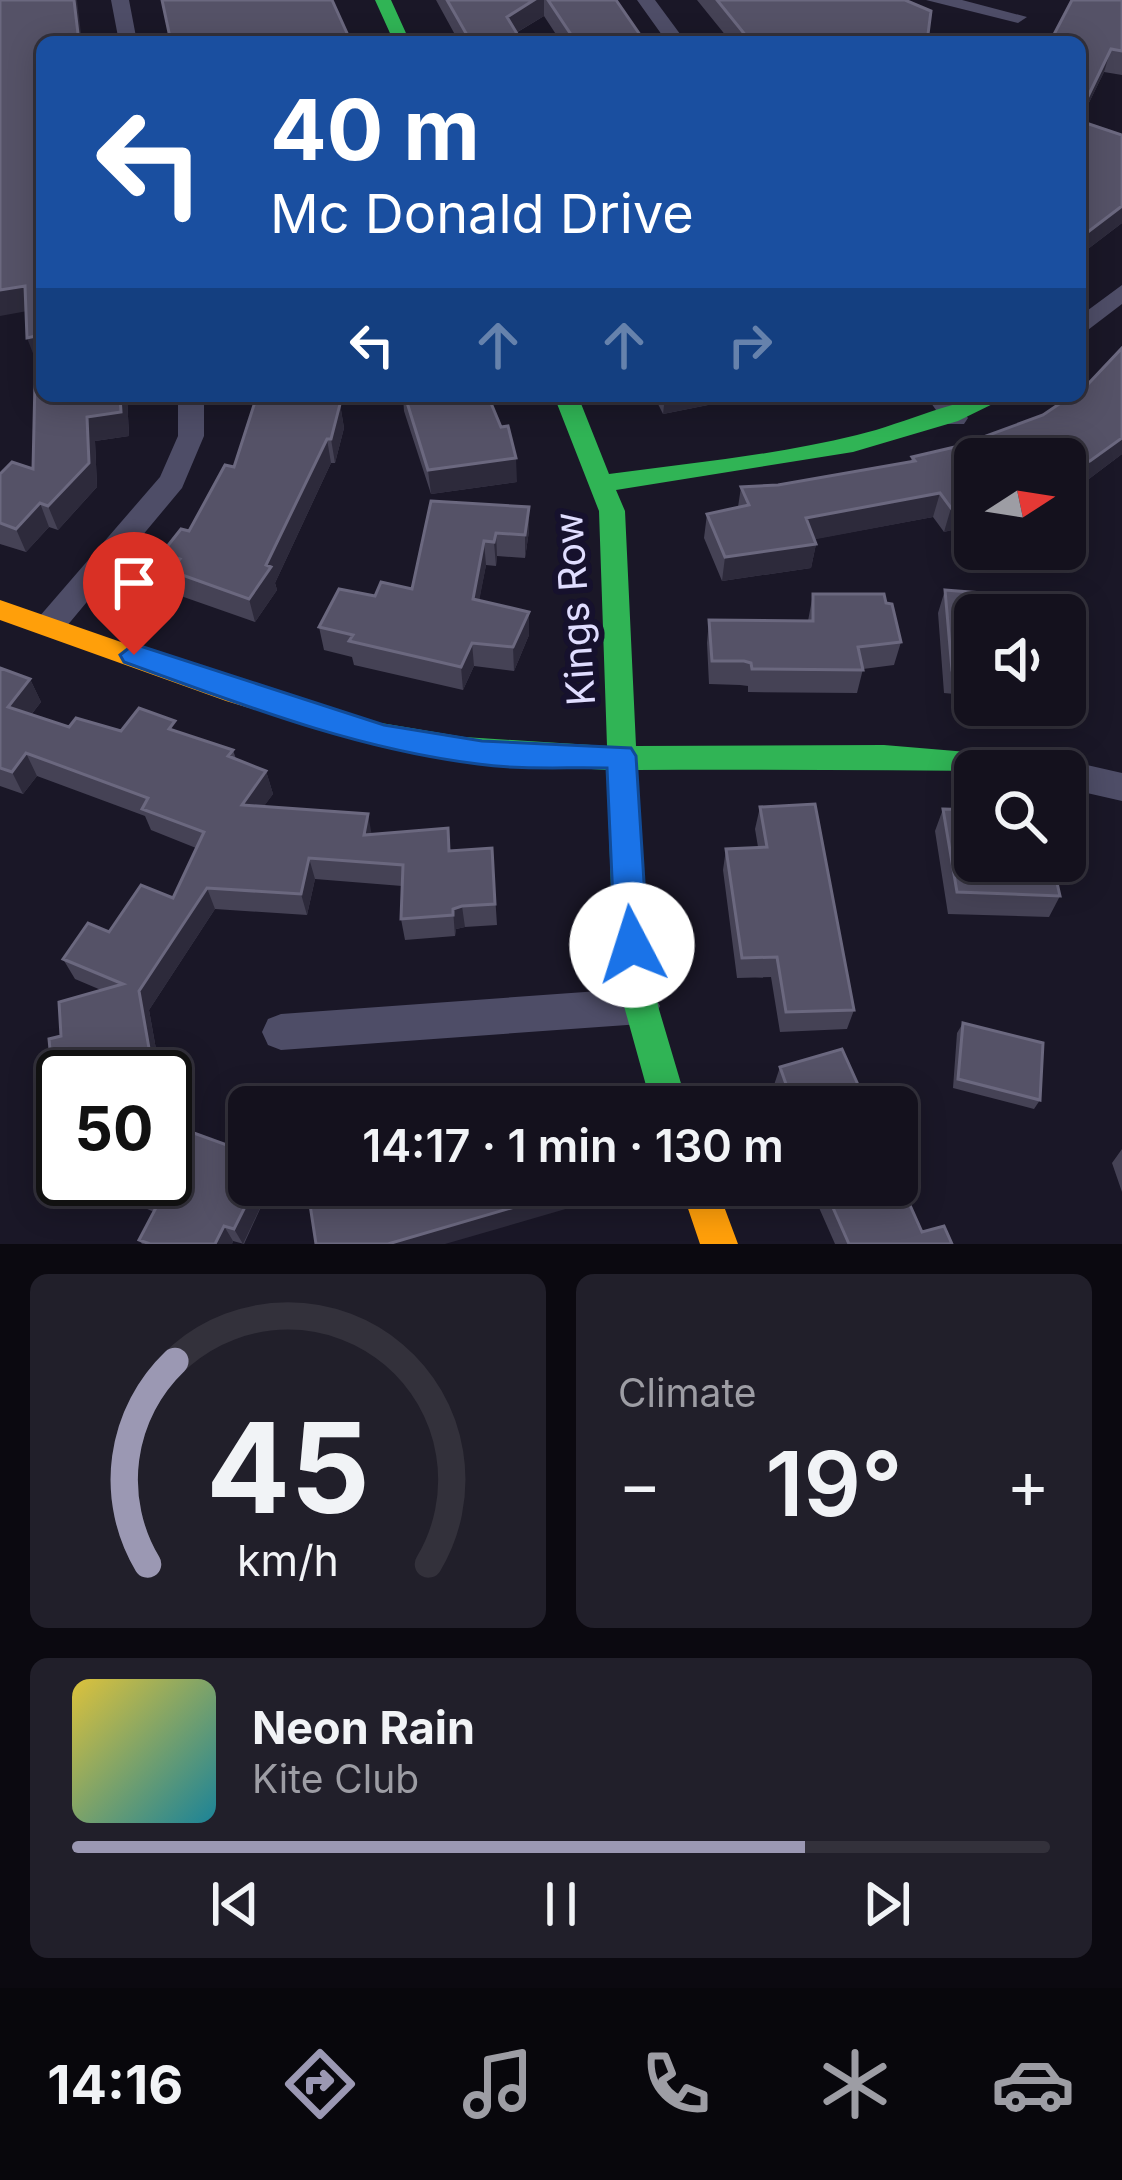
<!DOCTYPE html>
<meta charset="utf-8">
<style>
:root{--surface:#14111d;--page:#211f2a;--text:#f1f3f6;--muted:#9d9da4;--line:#33313b;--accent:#9b98b3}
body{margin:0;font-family:Inter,sans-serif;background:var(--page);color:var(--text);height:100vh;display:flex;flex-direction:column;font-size:45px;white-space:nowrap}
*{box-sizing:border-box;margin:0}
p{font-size:39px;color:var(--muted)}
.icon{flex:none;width:66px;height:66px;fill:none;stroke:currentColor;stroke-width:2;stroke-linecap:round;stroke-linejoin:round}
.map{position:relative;height:1244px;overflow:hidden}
.drawer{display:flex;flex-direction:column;gap:30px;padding:30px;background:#0b0910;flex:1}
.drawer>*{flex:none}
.banner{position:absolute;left:36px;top:36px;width:1050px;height:366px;border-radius:18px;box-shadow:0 6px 30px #0003,0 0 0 3px var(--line);background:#1a4fa0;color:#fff;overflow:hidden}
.needle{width:78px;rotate:78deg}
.buttons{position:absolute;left:954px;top:438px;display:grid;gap:24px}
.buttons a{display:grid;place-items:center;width:132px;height:132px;border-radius:18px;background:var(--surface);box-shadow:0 6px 30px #0003,0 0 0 3px var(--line);font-size:60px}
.speed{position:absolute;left:36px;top:1050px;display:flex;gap:24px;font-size:60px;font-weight:700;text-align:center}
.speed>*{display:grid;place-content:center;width:156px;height:156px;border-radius:50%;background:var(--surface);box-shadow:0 6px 30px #0003,0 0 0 3px var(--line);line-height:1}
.speed .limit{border:6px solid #111;border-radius:18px;background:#fff;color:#111}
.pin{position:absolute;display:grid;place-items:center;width:102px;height:102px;color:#fff;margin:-123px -51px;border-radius:50% 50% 50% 0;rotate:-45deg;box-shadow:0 0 12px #0007}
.pin .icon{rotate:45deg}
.me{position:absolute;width:132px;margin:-66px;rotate:355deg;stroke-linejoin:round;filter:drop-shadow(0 0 9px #0008)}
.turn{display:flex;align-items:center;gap:42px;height:252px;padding:0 36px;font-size:54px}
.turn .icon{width:156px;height:156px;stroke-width:2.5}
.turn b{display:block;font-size:84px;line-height:102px}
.lanes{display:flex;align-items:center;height:114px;padding:0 36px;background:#0003;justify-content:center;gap:60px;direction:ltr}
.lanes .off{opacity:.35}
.big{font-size:90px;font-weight:600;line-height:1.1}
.drawer .tile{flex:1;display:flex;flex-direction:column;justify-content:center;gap:18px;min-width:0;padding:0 42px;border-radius:18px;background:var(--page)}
.drawer .dial{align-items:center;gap:0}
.dial svg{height:312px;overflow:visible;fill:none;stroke:var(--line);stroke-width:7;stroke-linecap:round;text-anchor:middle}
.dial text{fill:var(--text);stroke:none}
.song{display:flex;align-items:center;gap:36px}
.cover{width:144px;height:144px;border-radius:18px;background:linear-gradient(135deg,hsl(50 70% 55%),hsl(190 70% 35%))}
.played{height:12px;border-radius:6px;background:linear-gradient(90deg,var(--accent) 75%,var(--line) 75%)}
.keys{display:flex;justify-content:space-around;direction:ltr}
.heat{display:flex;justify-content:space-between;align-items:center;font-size:66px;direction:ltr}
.drawer .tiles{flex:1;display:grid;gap:30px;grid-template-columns:1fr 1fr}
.tile:last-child{grid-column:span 2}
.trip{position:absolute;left:228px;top:1086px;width:690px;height:120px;border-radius:18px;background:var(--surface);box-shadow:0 6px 30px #0003,0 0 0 3px var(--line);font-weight:600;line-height:120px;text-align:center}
.dock{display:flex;height:192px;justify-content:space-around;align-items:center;background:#08070c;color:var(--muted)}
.dock .icon{width:84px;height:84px}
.dock .selected{color:var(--accent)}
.dock b{font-size:54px;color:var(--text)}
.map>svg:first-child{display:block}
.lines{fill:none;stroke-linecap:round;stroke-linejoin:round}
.street{fill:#4e4d67;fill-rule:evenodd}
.fast{fill:#30b455;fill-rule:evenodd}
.slow{fill:#ff9f0a;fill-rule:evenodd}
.wall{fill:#454255}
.shaded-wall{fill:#2d2a3b}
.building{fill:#555267;stroke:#6b687f;stroke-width:3}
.route{fill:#1a73e8;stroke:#114b97;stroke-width:3}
.labels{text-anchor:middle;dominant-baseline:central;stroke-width:12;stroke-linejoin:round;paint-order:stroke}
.street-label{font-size:39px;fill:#e0ddff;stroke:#16112d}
</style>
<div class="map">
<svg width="1122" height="1244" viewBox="0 0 1122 1244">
<rect width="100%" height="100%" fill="#1a1727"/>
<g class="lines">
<path class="street" d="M111 0H129L137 42H119Z
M637 0H655L686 42H667Z
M926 0H962L1027 17 1018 23Z
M1122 285V304L1080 336V316Z
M178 396H204V436L182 488 61 633H39L35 625 39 617 160 477 178 436Z
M926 396H952L968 418 964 424H946Z
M1065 760 1122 773V801L1065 788V771H1050Z
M641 988 654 994 660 1006 654 1018 641 1024 281 1050 268 1045 262 1032 268 1019 281 1014Z"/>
<path class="fast" d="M375 0H391L410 42H394Z
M554 396H578L609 474C692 463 776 455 857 435 908 423 957 396 1009 396L958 421 853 452 616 490 625 511 636 746 884 745 1052 759 1062 762 1067 771 1065 775V771C925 771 781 769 637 770L644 919 658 1006 688 1107H652L624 1006 612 919 607 770 464 761 381 747 371 743 367 735 371 727 381 723 464 737 607 746 599 511Z"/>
<path class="slow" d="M0 600 239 683 391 727 395 735 391 743 381 747 226 701 0 620Z
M680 1185H716L738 1244H700Z"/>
</g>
<path class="wall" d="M0 0 42 396H127L129 436 95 441 97 487 58 530 49 527 26 552 0 544V474L33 469 35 360Z
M436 0H616L645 42H561L544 16 516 33 522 42H459Z
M697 0H905L927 42H731Z
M1122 0V75L1104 72 1080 121 1122 135V223L1080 255V42Z
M1122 348V454L1081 485 1065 491V459H975V524L944 532 933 517 814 539 816 544 811 568 722 581 704 538 707 514 738 507 741 487 778 485 911 461 912 457 959 446 1043 415 1071 396H1080V389L1088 384Z
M403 396H488L517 482 431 494 404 411Z
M654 396H718V403L663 414Z
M340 404 344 428 335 463H331L275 583 277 590 255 622 178 595 173 578 169 577 162 553 189 531 234 467 254 405Z
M529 507V531L525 558 497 556 496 566 486 565 479 600 529 612V635L514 671 474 666 463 690 354 665 352 657 324 650 319 627 375 596 412 589Z
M945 590 975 615V696L944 693 938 613Z
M813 594 886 603 901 642 894 665 863 669 857 693 748 692V686L740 685 709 684 707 643 709 620 808 621Z
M0 668 30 679 41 702 31 715 69 727 178 732 233 750 236 759 266 771 273 794 263 807 372 834 450 850 492 848 497 925 465 927 456 929 455 936 405 940 401 919 402 886 315 879 307 915 215 909 149 1010 161 1077H63V1095L53 1081 61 1036 101 990 75 979 63 959 173 898 196 848 151 830 145 816 37 776 23 794 0 786Z
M760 807 854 1010 847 1029 780 1032 771 977 737 978 723 870 726 849 758 847 755 829Z
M943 809 975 861 1060 896 1049 917 948 914 935 831Z
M963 1023 1040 1100 1034 1109 953 1088 957 1033Z
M780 1067 868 1107H782L774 1085Z
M169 1124 271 1185 244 1244 233 1241 232 1244H142L139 1240 154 1212 145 1208 133 1192Z
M1122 1149V1192L1112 1163Z
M809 1185H897L922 1232 952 1244H835Z"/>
<path class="shaded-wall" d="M74 0H77L82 42H79Z
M534 0H544V16L507 38V17Z
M1111 49 1104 72 1080 121V113Z
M1122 206V223L1080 255V238Z
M25 286 33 310 0 316V290Z
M36 336V361L27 338Z
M120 396H127L129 436 95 441 97 487 58 530 48 506 87 417Z
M665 396H718V403L663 414Z
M798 396H828L797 402Z
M340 404 344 428 335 463 331 439Z
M1122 438V454L1081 485 1065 491V471Z
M327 439 331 463 275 583 277 590 255 622 249 599Z
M516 458 517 482 431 494 428 470Z
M940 493 933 517 801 542 806 518Z
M975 502V524L944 532 951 508Z
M40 503 49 527 26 552 16 529Z
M529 507V531L525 558V535Z
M496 533 497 556 496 566 494 542Z
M484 541 486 565 475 623 473 599Z
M816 544 811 568 722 581 725 557Z
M529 612V635L514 671 513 647Z
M472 643 474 666 463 690 461 667Z
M30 679 41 702 19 730 8 707Z
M26 753 37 776 23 794 12 772Z
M266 771 273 794 249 827 242 805Z
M368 814 372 836 364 835Z
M309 858 315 879 307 915 301 894Z
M207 888 215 909 149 1010 161 1077H154L139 991Z
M462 906 465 927 456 929 455 936 453 909Z
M63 1079V1095L53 1081Z
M165 1101 169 1126 165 1128Z
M917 1135 907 1153 897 1156V1141Z
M256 1185H271L243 1244 234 1229Z
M569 1191V1208L445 1244H388Z
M224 1226 233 1241 232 1244H215Z"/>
<path class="building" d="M0 0H74L79 42H42V396H120L121 412 87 417 89 463 48 506 40 503 16 529 0 523V474L12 462 33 469 36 336 27 338 25 286 0 290Z
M162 0H332L351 42H171Z
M447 0H534L507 17 522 42H471Z
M548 0H616L645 42H576Z
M717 0H905L931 11 927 42H751Z
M1072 0H1122V51L1111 49 1080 113V42H1050Z
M1080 121 1122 135V206L1080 238Z
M1122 348V438L1090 461 1065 471V459H975V502L951 508 940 493 806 518 816 544 725 557 707 514 749 505 741 487 778 485 915 461 912 457 959 446 1043 415 1071 396H1080V389L1088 384Z
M252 396H338L340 404 331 439H327L266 565 271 567 249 599 171 571 180 559 162 553 181 529 189 531 225 465 234 467 254 405Z
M405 396H488L501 427 508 426 516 458 428 470Z
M431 501 529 507 525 535 496 533 494 542 484 541 473 599 529 612 513 647 472 643 461 667 349 641 353 635 319 627 339 589 375 596 381 582 412 589Z
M945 590 1032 597 1035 615H975V672L952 670Z
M813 594H884L886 603 892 604 901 642 858 647 863 670 752 669 751 663 744 661H712L709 620 813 621Z
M0 668 30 679 8 707 69 727 76 718 121 731 139 708 175 721 169 729 233 750 228 756 266 771 242 805 368 814 364 835 448 828 449 851 492 848 495 904 462 906 453 909V915L401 919 403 865 309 858 301 894 207 888 139 991 154 1077H81V1073L53 1081 49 1039 61 1036 59 1002 123 984 63 959 88 923 109 932 141 885 173 898 204 832 142 809 148 798 26 753 12 772 0 768Z
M815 804 854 1010 786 1012 777 957 742 958 726 849 767 847 760 807Z
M943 809 975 810V861H1052L1060 896 957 892Z
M963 1023 1043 1043 1040 1100 958 1079Z
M842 1049 868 1107H794L780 1067Z
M544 1086 549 1107H437L436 1104 494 1088 497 1099Z
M901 1100 917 1135 897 1141V1107H879Z
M169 1124 249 1153V1185H256L234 1229 224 1226 215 1244H150L139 1240 159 1202 133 1192 140 1179H165V1132Z
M897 1176 922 1232 944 1226 952 1244H849L823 1185H897Z
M307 1185H568L569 1191 388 1244H316Z"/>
<path class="route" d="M134 644 384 725 482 741 631 748 636 756 648 945 643 955 632 960 620 955 615 945 607 768C564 767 520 770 478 764 355 749 240 704 124 662L120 655Z"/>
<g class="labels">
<g class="street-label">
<text transform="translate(574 609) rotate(-94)">Kings Row</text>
</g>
</g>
</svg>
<div class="buttons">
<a><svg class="needle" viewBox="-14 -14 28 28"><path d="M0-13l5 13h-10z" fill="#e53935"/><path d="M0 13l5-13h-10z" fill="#9d9da4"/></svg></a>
<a><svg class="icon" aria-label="sound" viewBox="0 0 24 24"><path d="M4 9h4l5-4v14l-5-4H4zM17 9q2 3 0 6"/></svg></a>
<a><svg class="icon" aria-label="search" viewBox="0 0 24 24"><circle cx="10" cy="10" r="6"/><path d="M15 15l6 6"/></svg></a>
</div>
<div class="speed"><div class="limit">50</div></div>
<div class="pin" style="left:134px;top:655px;background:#d93025"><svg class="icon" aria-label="arrive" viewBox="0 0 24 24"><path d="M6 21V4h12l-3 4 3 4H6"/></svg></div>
<svg class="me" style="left:632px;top:945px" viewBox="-20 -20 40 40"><circle r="19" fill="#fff"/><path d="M0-13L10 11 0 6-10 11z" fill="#1a73e8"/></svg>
<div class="trip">14:17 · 1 min · 130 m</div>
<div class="banner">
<div class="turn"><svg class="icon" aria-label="left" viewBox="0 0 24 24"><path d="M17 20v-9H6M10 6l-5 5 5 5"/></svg><div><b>40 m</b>Mc Donald Drive</div></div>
<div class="lanes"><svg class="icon" aria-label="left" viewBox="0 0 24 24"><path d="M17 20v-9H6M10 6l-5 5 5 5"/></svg><svg class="icon off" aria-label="ahead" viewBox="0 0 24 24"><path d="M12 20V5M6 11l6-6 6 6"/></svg><svg class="icon off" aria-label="ahead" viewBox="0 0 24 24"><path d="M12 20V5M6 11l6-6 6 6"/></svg><svg class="icon off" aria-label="right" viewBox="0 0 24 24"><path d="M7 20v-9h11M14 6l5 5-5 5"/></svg></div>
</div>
</div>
<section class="drawer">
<div class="tiles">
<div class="tile dial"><svg viewBox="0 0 100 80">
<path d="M14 69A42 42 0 1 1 86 69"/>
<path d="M14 69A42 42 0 0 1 21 17" stroke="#9b98b3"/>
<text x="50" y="56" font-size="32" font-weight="700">45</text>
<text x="50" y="72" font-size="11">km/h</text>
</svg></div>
<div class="tile"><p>Climate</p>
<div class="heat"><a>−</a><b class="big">19°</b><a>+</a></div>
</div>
<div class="tile">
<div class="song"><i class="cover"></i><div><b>Neon Rain</b><p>Kite Club</p></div></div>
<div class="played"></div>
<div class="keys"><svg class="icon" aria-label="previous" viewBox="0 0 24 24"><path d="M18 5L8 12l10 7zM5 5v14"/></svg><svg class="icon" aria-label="pause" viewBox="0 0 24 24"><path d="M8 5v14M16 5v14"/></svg><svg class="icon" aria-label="next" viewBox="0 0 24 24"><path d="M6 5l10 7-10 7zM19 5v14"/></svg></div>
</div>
</div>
</section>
<nav class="dock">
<b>14:16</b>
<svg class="icon selected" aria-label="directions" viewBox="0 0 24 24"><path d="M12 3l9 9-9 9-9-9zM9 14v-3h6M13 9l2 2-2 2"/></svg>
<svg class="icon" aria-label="music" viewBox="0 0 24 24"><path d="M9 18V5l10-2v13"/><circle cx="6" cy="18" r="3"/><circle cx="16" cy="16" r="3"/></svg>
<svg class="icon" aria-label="phone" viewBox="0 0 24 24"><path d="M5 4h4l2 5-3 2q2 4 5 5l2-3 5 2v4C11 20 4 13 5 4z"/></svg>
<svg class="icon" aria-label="climate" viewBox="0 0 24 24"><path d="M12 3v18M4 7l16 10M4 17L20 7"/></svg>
<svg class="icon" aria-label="car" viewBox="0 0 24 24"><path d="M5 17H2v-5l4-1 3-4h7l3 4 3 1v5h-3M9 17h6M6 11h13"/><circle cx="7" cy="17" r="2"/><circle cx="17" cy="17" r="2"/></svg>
</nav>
